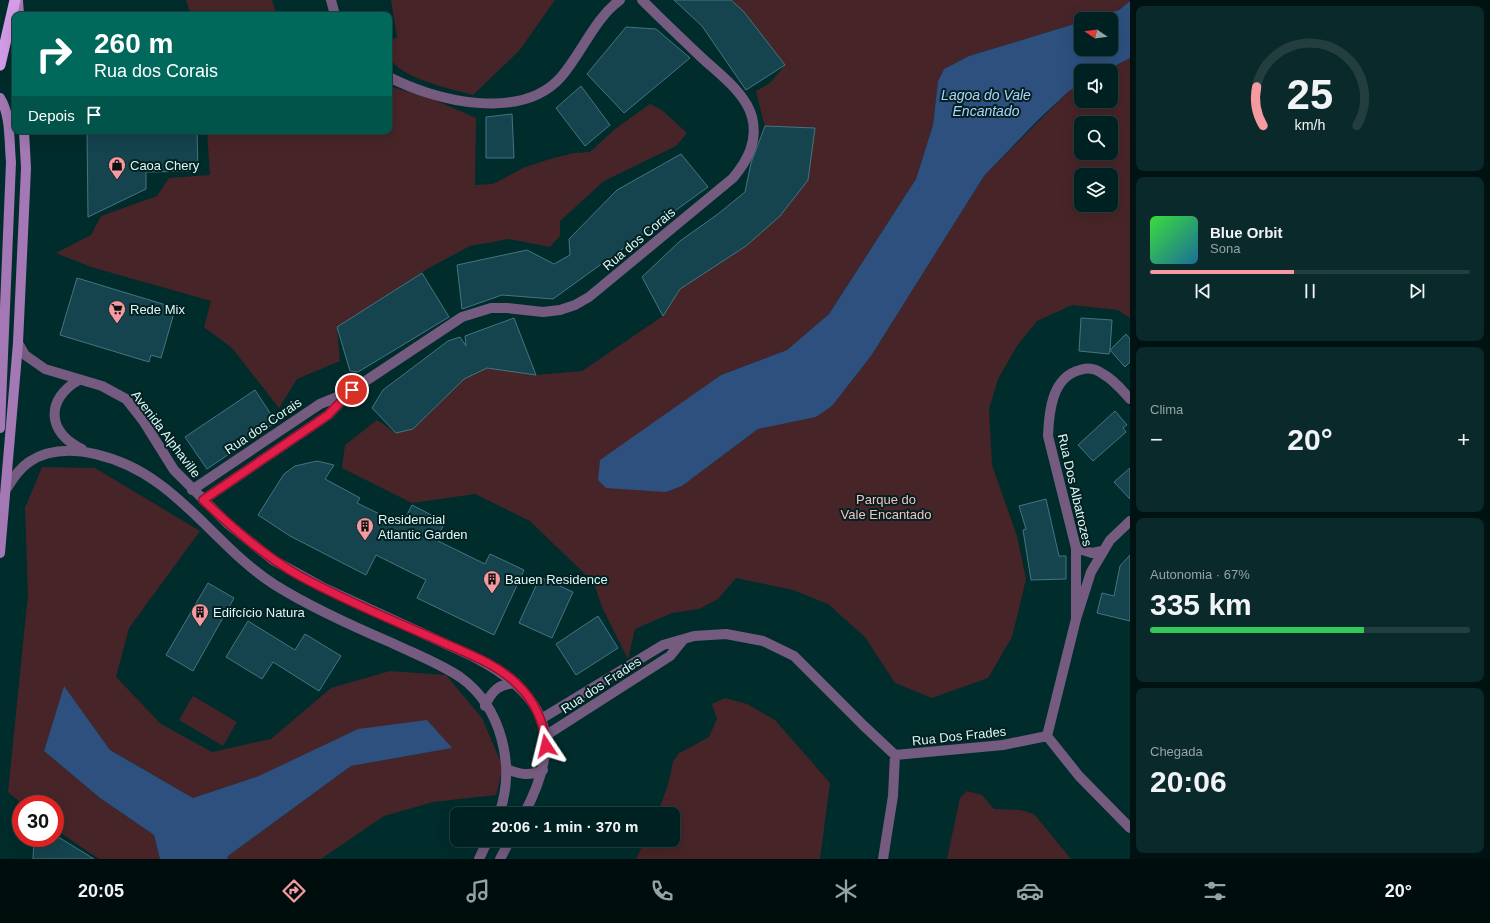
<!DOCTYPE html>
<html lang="pt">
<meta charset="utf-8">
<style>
:root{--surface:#002121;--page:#0a292a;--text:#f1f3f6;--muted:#95a3a5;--line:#223e3f;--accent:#f49aa0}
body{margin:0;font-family:Helvetica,sans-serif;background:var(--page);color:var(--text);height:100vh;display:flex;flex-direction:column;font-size:15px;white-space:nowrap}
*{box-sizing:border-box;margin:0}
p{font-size:13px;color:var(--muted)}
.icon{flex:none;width:22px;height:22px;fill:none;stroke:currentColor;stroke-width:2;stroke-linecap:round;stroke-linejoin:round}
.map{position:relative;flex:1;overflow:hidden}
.details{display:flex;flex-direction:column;gap:6px;padding:6px;background:#001212;width:360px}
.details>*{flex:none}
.guide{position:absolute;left:12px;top:12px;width:380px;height:122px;border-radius:8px;box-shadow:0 4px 16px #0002,0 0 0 1px var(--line);background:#00695c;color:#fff;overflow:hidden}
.needle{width:26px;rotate:283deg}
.fabs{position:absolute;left:1074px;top:12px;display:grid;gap:8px}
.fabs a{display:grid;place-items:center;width:44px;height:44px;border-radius:8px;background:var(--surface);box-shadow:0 4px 16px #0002,0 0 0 1px var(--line);font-size:20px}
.speed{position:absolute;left:12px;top:795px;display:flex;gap:8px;font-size:20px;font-weight:700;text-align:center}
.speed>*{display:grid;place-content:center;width:52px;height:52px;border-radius:50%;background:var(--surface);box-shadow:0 4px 16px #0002,0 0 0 1px var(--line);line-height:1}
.speed .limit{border:6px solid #d22;background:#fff;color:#111}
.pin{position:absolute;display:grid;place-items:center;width:34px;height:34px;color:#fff;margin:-17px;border:2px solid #fff;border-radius:50%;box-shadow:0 1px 4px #0007}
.me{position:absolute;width:44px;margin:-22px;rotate:350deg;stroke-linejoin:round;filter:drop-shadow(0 0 3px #0008)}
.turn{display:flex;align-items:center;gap:14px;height:84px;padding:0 16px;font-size:18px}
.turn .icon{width:52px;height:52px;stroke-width:2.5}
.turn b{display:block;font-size:28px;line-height:34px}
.then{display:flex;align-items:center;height:38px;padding:0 16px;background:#0003;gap:8px;font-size:15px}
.big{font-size:30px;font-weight:700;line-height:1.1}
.details .tile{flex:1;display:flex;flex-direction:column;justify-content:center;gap:6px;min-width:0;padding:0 14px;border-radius:8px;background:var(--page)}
.details .dial{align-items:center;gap:0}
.dial svg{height:104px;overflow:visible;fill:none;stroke:var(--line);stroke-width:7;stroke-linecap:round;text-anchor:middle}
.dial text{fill:var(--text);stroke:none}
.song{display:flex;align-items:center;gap:12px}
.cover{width:48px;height:48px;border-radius:6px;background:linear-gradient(135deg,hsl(120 70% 55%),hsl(200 70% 35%))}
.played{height:4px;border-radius:2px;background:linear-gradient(90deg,var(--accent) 45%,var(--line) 45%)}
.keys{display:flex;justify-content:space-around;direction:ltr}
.heat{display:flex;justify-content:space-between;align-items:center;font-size:22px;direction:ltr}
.charge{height:6px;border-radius:3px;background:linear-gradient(90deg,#34c759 67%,var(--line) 0)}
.trip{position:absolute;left:450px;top:807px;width:230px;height:40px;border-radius:8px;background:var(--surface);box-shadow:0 4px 16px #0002,0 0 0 1px var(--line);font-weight:700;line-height:40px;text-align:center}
.menu{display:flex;height:64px;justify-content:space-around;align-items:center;background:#000d0d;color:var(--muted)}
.menu .icon{width:28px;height:28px}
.menu .on{color:var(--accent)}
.menu b{font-size:18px;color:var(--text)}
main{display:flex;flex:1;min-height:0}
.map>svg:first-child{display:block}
.green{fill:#472427;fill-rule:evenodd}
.water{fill:#2d507f}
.building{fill:#15434e;stroke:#437682}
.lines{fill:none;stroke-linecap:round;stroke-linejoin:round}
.minor{stroke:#755b80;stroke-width:10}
.secondary{stroke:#a378b4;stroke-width:10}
.trunk{stroke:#d49ce9;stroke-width:11}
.route-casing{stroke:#92132f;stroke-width:10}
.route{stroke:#e11d48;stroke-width:7}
.labels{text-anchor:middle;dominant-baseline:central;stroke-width:4;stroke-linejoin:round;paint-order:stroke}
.poi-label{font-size:13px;fill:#dcf7f7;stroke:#032121;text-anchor:start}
.street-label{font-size:13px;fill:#dcf7f7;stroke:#032121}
.park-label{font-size:13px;fill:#fcbfc1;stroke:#032121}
.water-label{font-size:14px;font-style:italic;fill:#b1d1fd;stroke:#032121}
</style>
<main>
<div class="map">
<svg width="1130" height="859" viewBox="0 0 1130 859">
<rect width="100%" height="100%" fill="#002c2c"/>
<path class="green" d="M186 0H272L277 15H191Z
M391 0H555L519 51 473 95C452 89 398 78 390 57 388 53 389 47 389 42L397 37Z
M731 0H1130C1121 13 1097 19 1081 19V22L969 56 944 69 938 81 933 125 916 179 829 314 787 350 721 375 600 461 666 492 682 486 758 429 816 417 832 406 871 356 984 176 1069 91 1081 84V101H1111V71H1105L1130 58V318L1118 310 1072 305 1037 321 1017 346 998 379 989 409 992 465 1017 536 1026 579 1012 637 988 678 932 698 895 683 865 637 828 604 793 590 736 578 718 599 699 609 672 613 635 629 628 659 602 607 594 583 530 521 475 494 412 503 342 468 345 445 377 420 396 433 413 429 464 379 487 368 536 375 582 371 663 316 680 289 746 246 780 216 808 180 815 128 765 127 756 91 770 83 785 65ZM1081 123H1111V153H1081ZM1081 175H1111V205H1081Z
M389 86 432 99 476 118 475 185 493 184 523 168 550 159 574 153 590 152 615 129 650 104 662 110 687 133 676 146 604 181 560 221V236L550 247 509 239 470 246 427 269 337 327 340 361 297 379 279 408 232 348 204 327 211 301 91 267 56 253 91 235 101 216 157 196 169 178 210 175 207 131H389Z
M42 467 95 468 200 531 129 628 116 677 161 724 212 752 271 739 331 688 390 671 446 675 482 718 503 767 496 795 433 802 384 816 321 859H227L228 856 351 766 451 748 259 776 193 798 110 750 64 687 44 751 100 798 154 835 160 859H99L55 829V804H22L8 792 28 595 25 508Z
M193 696 237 722 223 746 179 720Z
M725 698 747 704 775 720 830 783 820 859H636L645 840H673V814H657L668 785 673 762 678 754 709 737 717 719 712 704Z
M967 791 982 795 994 809 1020 810 1034 814 1071 859H947L960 798Z"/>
<path class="water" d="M1130 1V58L1105 71H1081V84L1069 91 1038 120 984 176 871 356 832 406 816 417 758 429 682 486 666 492 606 488 598 480 600 460 721 375 787 350 829 314 916 179 933 125 938 81 944 69 969 56 1081 22V49H1111V19H1090L1119 10Z
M64 686 110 750 193 798 259 776 358 729 427 720 452 748 351 766 228 856 227 859H160L154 835 100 798 44 751Z"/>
<path class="building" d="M674 0H731L744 12 785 65 746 90 702 26Z
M626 27 656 29 690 58 624 113 587 74Z
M581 86 610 125 585 146 556 108Z
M512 114 514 158H486V117Z
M765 126 815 128 808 180 780 216 746 246 680 289 663 316 642 277 680 241 718 214 745 192 751 163Z
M87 131H197L198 171 146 172V189L88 217Z
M681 154 708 187 553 299 502 295 462 309 457 265 527 250 554 264 570 255 569 239 617 190Z
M422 273 449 317 358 372 350 371 337 327Z
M77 278 166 305 164 310 174 313 161 358 151 355 149 362 60 335Z
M514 318 536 375 487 368 464 379 413 429 396 433 372 408 383 390 448 341 460 337 466 346 465 336Z
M1081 318 1112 320 1110 350 1126 334 1130 339V362L1125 367 1110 350 1109 354 1079 351Z
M255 390 276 422 207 469 185 437Z
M1115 411 1127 425 1123 428 1126 432 1093 461 1078 445Z
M317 461 334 465 325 479 360 498 357 503 402 525 412 505 445 522 436 540 485 564 490 554 524 570 494 635 417 598 426 580 376 555 366 575 290 536 258 515 284 474 295 466Z
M1130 468V499L1114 482Z
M1046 499 1059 556H1066V579L1031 580 1023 530 1026 529 1019 506Z
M1130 555V621L1097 613 1102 593 1114 596 1120 566Z
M540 577 573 592 552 638 519 623Z
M208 583 234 598 193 671 166 655Z
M598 616 618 648 576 675 556 644Z
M248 621 295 650 305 634 341 656 319 691 273 662 262 679 226 657Z
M34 838H60L94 859H33Z"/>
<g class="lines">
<path class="minor" d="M331 0 335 15
M389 77C435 101 521 122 561 77 582 53 594 19 620 0
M18 343 25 355 45 369 102 386 126 399 144 422 174 470 227 523 273 560 322 587 474 657C549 696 564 739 524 814
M79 380C45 399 47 433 82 449
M7 488C13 478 20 468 29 462 67 437 125 459 158 483 200 513 231 557 275 585 312 608 352 626 392 643 415 654 439 663 460 677 502 707 516 767 499 814
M192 490 320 404 347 393
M203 500 328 415 352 390 462 317 491 308H507L543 312 560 310 575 305 589 297 733 178C748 160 758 141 752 117 746 93 718 73 701 57 681 38 661 19 642 0
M1076 548 1092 553 1102 551
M1076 619V548L1048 436C1049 411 1052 377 1080 370 1088 367 1096 369 1103 374 1114 380 1122 390 1130 399
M485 706C492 690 499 684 516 683
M541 719 663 645 694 636 726 634 763 641 794 656 864 726 895 755 1003 745 1047 736
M545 736 670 656 683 640
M1047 736 1076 619 1091 572 1110 540 1130 521
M1047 736 1079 776 1130 828
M507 769C521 775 530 776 543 770
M479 859 488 840
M500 859 510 840
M883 859 893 796 895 755"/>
<path class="secondary" d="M18 0 19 15
M0 98C11 115 9 142 11 162L0 428
M0 553 18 343 26 168 24 131"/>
<path class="trunk" d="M0 65 15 0"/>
</g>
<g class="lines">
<g class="route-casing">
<path id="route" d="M352 390 328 415 203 500C233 528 263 555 298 575 345 601 395 621 444 643 469 654 498 665 517 684 535 701 544 722 546 746"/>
</g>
<use href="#route" class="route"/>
</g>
<defs>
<g id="shop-pin" transform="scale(0.9)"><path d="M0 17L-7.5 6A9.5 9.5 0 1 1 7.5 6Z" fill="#f49aa0" stroke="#032121"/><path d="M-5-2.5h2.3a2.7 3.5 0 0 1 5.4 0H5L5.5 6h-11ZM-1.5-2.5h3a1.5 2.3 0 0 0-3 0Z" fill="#111"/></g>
<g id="supermarket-pin" transform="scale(0.9)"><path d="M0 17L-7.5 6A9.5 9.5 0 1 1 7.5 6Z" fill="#f49aa0" stroke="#032121"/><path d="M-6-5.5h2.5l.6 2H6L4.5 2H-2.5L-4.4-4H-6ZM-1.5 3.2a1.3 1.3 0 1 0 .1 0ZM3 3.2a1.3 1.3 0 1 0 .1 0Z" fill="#111"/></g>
<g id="building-pin" transform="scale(0.9)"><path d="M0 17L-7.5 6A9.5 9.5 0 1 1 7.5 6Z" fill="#f49aa0" stroke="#032121"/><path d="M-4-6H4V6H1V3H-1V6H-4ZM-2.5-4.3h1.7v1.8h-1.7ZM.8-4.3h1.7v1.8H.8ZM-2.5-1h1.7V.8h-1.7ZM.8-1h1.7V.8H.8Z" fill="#111"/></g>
</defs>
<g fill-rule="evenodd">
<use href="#shop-pin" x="117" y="165"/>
<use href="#supermarket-pin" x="117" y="309"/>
<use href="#building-pin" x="365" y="526"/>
<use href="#building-pin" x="492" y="579"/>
<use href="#building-pin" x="200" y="612"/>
</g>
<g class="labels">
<g class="poi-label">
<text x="130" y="165">Caoa Chery</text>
<text x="130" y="309">Rede Mix</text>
<text x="378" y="519">Residencial<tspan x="378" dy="15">Atlantic Garden</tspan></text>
<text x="505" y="579">Bauen Residence</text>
<text x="213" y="612">Edifcício Natura</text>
</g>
<g class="street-label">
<text transform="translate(639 239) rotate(-40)">Rua dos Corais</text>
<text transform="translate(263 426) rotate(-34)">Rua dos Corais</text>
<text transform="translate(166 434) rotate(53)">Avenida Alphaville</text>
<text transform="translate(1075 490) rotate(77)">Rua Dos Albatrozes</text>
<text transform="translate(601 685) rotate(-33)">Rua dos Frades</text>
<text transform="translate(959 736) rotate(-6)">Rua Dos Frades</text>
</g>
<g class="park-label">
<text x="886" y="499">Parque do<tspan x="886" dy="15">Vale Encantado</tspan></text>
</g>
<g class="water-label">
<text x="986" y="95">Lagoa do Vale<tspan x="986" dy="16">Encantado</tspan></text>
</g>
</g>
</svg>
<div class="fabs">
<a><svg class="needle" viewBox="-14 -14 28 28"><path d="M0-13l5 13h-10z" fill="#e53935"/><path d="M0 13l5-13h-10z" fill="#95a3a5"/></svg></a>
<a><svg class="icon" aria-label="sound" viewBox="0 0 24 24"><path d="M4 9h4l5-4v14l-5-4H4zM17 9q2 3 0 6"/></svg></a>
<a><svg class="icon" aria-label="search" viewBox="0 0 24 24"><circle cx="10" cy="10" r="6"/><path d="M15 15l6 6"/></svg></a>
<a><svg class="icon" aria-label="layers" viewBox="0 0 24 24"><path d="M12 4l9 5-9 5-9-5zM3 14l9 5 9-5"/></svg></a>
</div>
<div class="speed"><div class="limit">30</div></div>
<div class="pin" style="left:352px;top:390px;background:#d93025"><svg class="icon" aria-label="arrive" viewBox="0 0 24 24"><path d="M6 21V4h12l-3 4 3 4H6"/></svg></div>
<svg class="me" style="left:546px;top:746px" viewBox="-20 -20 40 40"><path d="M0-17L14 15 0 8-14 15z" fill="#e11d48" stroke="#fff" stroke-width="4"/></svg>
<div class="trip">20:06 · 1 min · 370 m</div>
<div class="guide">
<div class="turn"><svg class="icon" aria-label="right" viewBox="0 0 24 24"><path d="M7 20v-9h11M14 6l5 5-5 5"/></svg><div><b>260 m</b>Rua dos Corais</div></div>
<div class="then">Depois<svg class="icon" aria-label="arrive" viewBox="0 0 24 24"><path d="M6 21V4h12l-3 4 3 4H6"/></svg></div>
</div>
</div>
<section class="details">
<div class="tile dial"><svg viewBox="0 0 100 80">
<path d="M14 69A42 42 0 1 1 86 69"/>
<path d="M14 69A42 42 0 0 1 9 39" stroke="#f49aa0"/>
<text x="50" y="56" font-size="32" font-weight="700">25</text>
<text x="50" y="72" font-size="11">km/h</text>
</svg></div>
<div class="tile">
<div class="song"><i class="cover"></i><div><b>Blue Orbit</b><p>Sona</p></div></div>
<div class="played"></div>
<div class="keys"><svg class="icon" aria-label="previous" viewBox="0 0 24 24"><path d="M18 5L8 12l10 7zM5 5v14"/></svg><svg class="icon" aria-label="pause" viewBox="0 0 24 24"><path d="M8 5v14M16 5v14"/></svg><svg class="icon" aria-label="next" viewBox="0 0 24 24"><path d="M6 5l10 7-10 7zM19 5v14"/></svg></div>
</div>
<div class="tile"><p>Clima</p>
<div class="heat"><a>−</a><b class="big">20°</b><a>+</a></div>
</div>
<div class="tile"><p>Autonomia · 67%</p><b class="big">335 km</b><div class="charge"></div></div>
<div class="tile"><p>Chegada</p><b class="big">20:06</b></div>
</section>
</main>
<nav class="menu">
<b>20:05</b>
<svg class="icon on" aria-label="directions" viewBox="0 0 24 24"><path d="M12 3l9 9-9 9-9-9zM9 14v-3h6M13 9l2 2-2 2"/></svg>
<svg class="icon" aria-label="music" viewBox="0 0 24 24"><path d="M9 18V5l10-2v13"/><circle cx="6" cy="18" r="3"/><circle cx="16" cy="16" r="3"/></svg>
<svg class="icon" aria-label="phone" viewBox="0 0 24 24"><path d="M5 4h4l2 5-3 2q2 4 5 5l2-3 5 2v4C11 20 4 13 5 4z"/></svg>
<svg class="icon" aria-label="climate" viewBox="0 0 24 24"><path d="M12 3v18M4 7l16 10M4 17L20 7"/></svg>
<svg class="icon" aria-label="car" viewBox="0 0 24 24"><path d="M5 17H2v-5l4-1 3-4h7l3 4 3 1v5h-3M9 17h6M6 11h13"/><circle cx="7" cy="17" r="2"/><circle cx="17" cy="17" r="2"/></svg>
<svg class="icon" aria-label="filters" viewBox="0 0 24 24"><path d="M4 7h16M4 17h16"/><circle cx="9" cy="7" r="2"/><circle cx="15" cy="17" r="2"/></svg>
<b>20°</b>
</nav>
